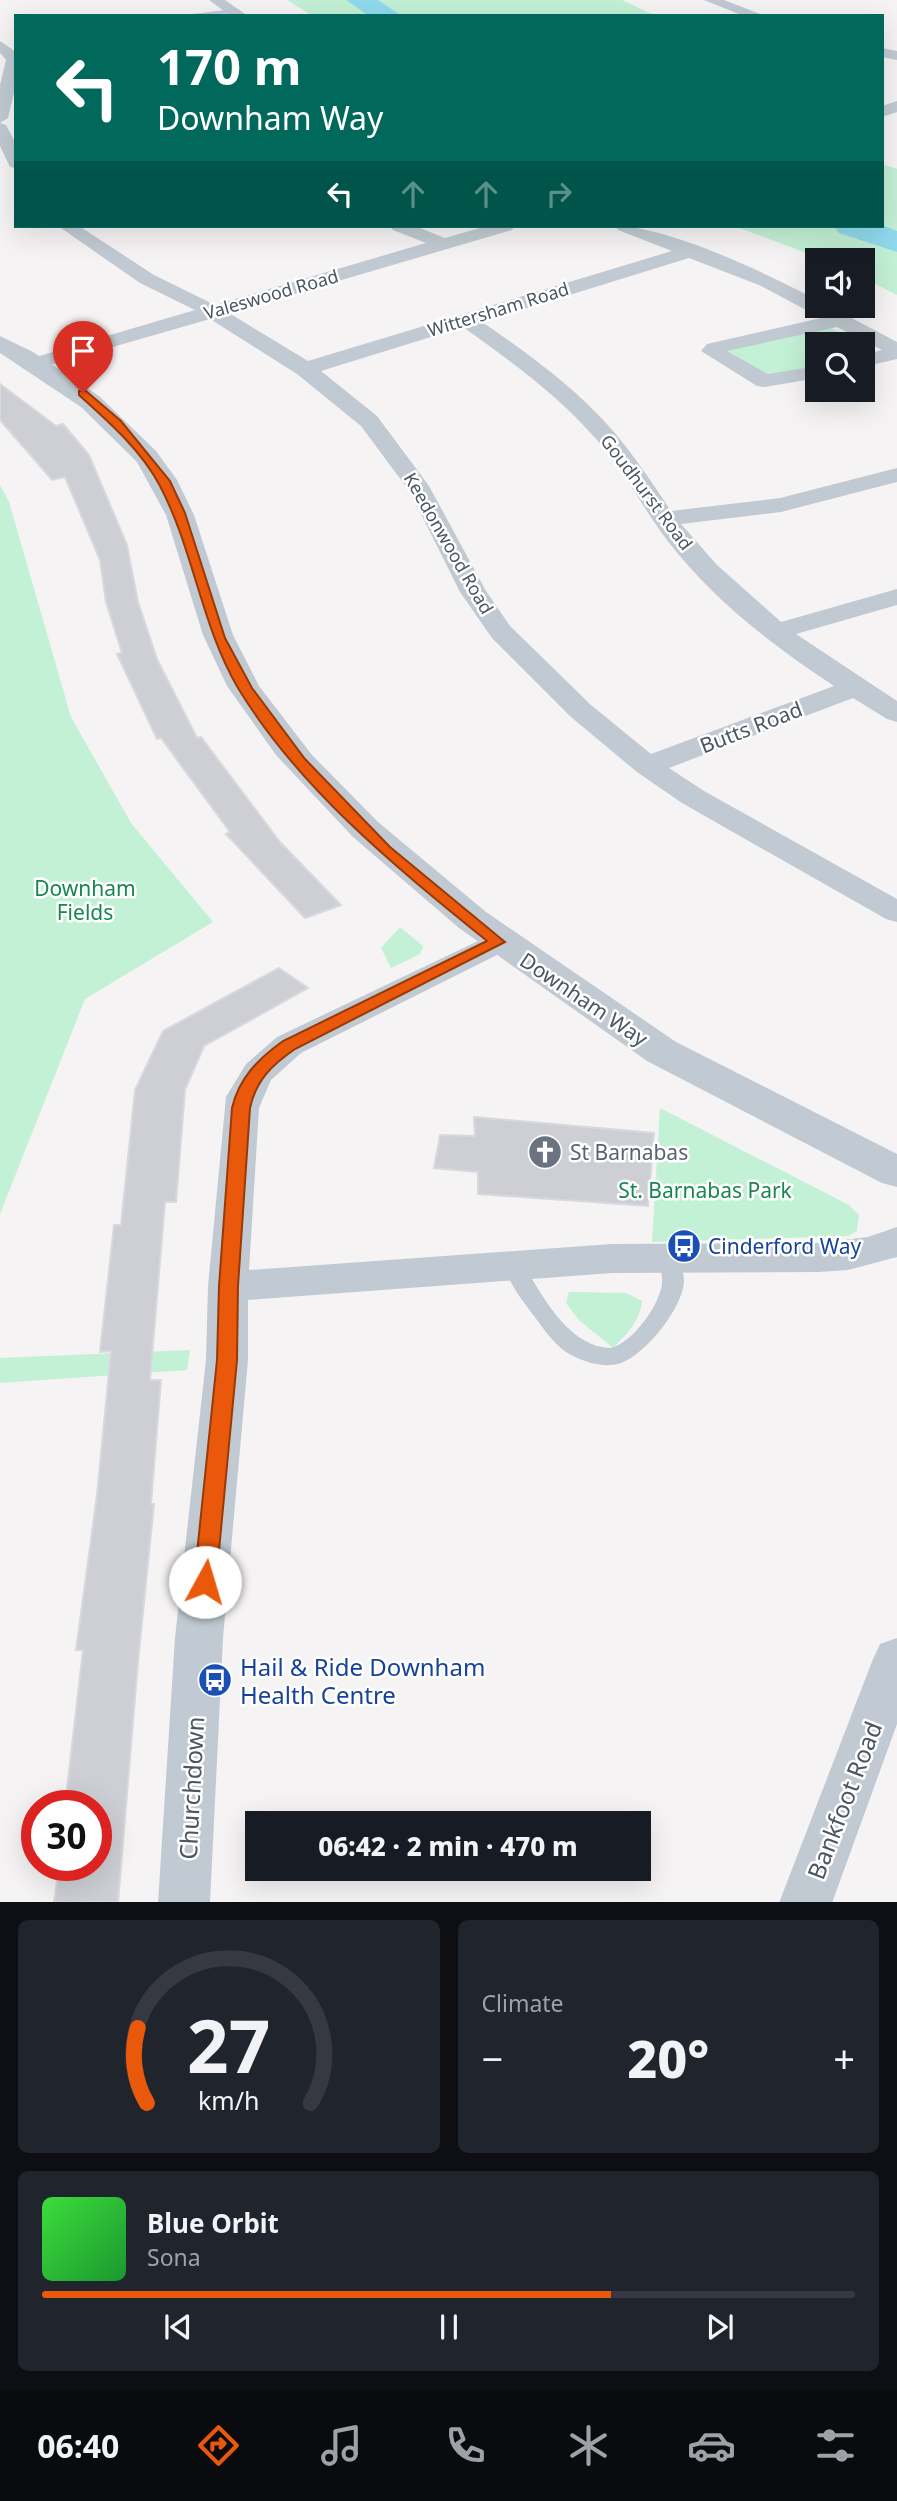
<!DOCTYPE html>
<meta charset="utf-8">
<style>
:root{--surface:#171b24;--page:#20242c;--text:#f1f3f6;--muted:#9ea1a6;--line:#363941;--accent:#ea580c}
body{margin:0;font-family:"Noto Sans",sans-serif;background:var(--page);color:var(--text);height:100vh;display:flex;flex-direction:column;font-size:26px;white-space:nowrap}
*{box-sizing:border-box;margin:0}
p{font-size:23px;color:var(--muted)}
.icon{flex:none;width:38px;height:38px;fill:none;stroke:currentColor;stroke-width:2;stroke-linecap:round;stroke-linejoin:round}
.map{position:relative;height:1902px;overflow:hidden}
.panel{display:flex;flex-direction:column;gap:18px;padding:18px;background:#0d0f14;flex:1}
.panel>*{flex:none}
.hud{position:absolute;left:14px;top:14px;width:870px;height:214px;border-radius:0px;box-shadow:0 7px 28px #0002;background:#00695c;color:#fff;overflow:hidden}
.buttons{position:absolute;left:805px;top:248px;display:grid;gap:14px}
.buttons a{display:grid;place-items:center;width:70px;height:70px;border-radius:0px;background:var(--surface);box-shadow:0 7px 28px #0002;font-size:35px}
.speed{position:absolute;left:21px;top:1790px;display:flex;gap:14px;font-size:35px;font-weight:700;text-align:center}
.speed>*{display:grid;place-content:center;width:91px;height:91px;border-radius:50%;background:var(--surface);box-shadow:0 7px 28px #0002;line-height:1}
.speed .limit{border:10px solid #d22;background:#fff;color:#111}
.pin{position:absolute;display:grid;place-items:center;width:60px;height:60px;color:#fff;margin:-72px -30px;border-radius:50% 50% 50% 0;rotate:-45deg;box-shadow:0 0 7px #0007}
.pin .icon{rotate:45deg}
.me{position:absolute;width:77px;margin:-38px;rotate:6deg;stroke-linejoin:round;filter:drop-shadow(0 0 5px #0008)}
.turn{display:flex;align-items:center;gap:24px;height:147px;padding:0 28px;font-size:32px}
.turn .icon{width:91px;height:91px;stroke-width:2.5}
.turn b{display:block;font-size:49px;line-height:60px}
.lanes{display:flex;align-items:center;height:66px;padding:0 28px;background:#0003;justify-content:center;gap:35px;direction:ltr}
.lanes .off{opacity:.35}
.big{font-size:52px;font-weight:800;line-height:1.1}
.panel .card{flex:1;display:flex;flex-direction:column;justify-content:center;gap:10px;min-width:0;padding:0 24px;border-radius:10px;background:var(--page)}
.panel .dial{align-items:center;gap:0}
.dial svg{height:182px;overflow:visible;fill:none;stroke:var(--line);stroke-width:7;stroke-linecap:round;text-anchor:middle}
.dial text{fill:var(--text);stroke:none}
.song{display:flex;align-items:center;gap:21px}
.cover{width:84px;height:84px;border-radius:10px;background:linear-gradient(135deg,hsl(120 70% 55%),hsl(130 70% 35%))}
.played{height:7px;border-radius:4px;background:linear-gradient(90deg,var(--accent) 70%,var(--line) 70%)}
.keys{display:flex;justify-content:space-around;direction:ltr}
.heat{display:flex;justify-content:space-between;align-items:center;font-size:38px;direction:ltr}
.panel .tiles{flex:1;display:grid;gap:18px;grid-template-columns:1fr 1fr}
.card:last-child{grid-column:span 2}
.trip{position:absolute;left:245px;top:1811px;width:406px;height:70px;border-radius:0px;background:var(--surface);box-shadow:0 7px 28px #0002;font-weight:800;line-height:70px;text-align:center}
.tab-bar{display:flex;height:112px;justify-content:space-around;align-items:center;background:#090b0e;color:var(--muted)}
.tab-bar .icon{width:49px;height:49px}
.tab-bar .on{color:var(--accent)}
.tab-bar b{font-size:32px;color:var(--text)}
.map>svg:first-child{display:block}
.green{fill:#c3f1d5}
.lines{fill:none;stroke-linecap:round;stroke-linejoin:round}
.river{fill:#90daee;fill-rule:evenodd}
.building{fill:#cdcfd5;stroke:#d7d9de;stroke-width:2}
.service{fill:#c1cad2;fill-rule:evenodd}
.minor{fill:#c1cad2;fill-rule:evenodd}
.tertiary{fill:#c1cad2;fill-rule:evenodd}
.route{fill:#ea580c;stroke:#983908;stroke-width:2}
.labels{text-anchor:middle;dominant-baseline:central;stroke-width:5;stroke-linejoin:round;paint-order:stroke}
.far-street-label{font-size:18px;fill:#4a5661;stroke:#fff}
.street-label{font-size:21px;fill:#4a5661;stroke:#fff}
.park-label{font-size:21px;fill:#17864f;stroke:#fff}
.worship-label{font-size:21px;fill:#5b616d;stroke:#fff;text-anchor:start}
.transit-label{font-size:21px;fill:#164399;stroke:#fff;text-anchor:start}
.near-transit-label{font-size:24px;fill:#164399;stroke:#fff;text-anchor:start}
.near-street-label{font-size:24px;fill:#4a5661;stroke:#fff}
</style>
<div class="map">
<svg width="897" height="1903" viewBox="0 0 897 1903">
<rect width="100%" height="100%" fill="#f5f3f3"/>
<path class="green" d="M287 0H622L656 16H313Z
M882 164 897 169V295L863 278V261H828L734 226H882Z
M827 326 862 345H817V367L770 378 720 351Z
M0 485 9 502 71 717 131 823 213 922 85 999 0 1214Z
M400 927 423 946 420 954 391 968 381 948Z
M660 1108 849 1205 859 1215 857 1231 848 1236 652 1242Z
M569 1292 626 1293 642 1301C640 1321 627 1334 613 1348L579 1320 566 1303Z
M190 1350 187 1370 0 1383V1358Z"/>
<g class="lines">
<path class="river" d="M346 0H378L402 16H369Z
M882 225 897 231V252L839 233 834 226Z"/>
</g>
<path class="building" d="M0 384 56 426 63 424 89 455 127 545 138 602 157 659 197 738 201 737 280 842 341 905 305 918 226 834 230 832 161 738 157 739 117 654 122 653 106 602 100 560 65 477 52 480 0 420Z
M279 968 308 988 204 1046 185 1090 176 1202H165L150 1380H161L151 1504H154L138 1662 118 1902H54L59 1866H96V1806H65L83 1650H76L97 1495 111 1351 100 1352 114 1225H121L135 1090 163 1031Z
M474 1117 654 1133 648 1206 478 1194V1172L434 1168 440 1135 475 1136Z"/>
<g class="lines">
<path class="service" d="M234 9 237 13 189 16 193 14Z
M668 1248 675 1251C680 1259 684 1273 684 1282 682 1309 644 1357 618 1364 602 1368 580 1361 566 1352 553 1343 543 1328 534 1316 522 1300 509 1284 504 1265L507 1260 514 1257 521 1260C540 1292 568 1348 611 1348 633 1342 659 1306 662 1284 663 1275 659 1265 658 1256L661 1251Z"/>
<path class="minor" d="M209 0H225L248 16H231Z
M704 0H724L765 16H744Z
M0 41 16 52V84L8 118 0 123V85L6 60 0 53Z
M882 48 897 51V60L882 57Z
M897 101V112L882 117V106Z
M0 123 6 125 16 144V168L10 167 0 146Z
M58 226H79L154 275 215 305 426 243 393 230 390 226H415L445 238 487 226H515L512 230 229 313 308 361 672 251 618 230 615 226C668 226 768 274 817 300V306H829L897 342V359L863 367V355L882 350 837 327 727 351 768 374 817 366V378L765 387 757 386 701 351 707 344 821 318 759 285 689 258 482 322C529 354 577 389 614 432 635 457 653 484 671 511L780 498 897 468V482L781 512 681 524 717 565 781 622 897 589V605L796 634 897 701V722L887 719 853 698 669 768 704 791 897 899V922L886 919 682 803 637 772 571 717 492 638 460 592 410 492 361 426 297 374 210 319 43 367H29L25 363 29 359 195 310 140 283ZM463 327C511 361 559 396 597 440 624 471 643 508 667 540 712 599 773 646 834 686L651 754 591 705 510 626 486 591 429 486 377 416 321 371Z
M497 932 509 935 514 942 509 949 301 1053 271 1080 259 1108 249 1270 612 1244 818 1243 868 1237 897 1227V1257L848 1270 818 1272 612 1273 248 1300V1360L223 1638 210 1903H158L175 1638 206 1360 208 1286 226 1097 246 1064 277 1037Z
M897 1638V1724L832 1903H779L873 1659 880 1644Z"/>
<path class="tertiary" d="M0 336 33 352 99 396 156 451 177 480 194 515 233 635 259 686 312 755 378 822 486 912 676 1042 897 1154V1187L882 1183 647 1061 459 928 353 837 276 755 227 686 203 635 166 515 137 462 81 407 0 353Z"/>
</g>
<path class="route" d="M79 391H86L121 421 170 481 185 513 225 638 252 688 305 759 390 847 505 942 295 1049C272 1065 256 1080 250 1108L238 1286 237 1360 216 1582 213 1589 205 1592 197 1589 194 1582 217 1360 219 1286 232 1108C239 1078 258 1059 283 1041L487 941C396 867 300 790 238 688 201 625 194 551 160 486 142 451 108 421 79 395Z"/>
<defs>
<g id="church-disc" transform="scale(1.75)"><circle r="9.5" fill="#6b7280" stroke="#fff"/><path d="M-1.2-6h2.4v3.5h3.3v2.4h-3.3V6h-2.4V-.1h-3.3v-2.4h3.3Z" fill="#fff"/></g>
<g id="bus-disc" transform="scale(1.75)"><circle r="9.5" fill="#1a4fb4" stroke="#fff"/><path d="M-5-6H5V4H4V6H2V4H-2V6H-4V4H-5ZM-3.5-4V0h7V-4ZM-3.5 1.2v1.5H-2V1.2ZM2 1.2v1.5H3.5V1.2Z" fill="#fff"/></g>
</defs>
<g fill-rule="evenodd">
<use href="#church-disc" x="545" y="1152"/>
<use href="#bus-disc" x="684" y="1246"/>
<use href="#bus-disc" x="215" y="1680"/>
</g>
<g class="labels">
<g class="far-street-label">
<text transform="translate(271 294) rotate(-16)">Valeswood Road</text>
<text transform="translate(498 309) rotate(-17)">Wittersham Road</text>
<text transform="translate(647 492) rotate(53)">Goudhurst Road</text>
<text transform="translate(449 543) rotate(60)">Keedonwood Road</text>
</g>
<g class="street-label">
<text transform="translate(751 727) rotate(-21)">Butts Road</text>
<text transform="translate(584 999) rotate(34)">Downham Way</text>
</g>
<g class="park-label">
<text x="85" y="888">Downham<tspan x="85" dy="24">Fields</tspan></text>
<text x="705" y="1190">St. Barnabas Park</text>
</g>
<g class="worship-label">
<text x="570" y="1152">St Barnabas</text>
</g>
<g class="transit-label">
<text x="708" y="1246">Cinderford Way</text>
</g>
<g class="near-transit-label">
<text x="240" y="1666">Hail &amp; Ride Downham<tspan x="240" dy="28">Health Centre</tspan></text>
</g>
<g class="near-street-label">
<text transform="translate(191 1788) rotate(-87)">Churchdown</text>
<text transform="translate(844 1800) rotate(-69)">Bankfoot Road</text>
</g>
</g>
</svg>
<div class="buttons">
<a><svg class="icon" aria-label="sound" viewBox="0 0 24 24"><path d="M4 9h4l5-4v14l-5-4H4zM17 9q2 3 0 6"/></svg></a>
<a><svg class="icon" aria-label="search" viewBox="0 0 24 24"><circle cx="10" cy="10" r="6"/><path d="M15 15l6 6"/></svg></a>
</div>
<div class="speed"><div class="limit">30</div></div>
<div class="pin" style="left:83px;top:393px;background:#d93025"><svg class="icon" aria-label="arrive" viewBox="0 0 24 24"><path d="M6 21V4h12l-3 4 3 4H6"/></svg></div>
<svg class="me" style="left:205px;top:1582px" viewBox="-20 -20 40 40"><circle r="19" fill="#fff"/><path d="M0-13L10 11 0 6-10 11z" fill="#ea580c"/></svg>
<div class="trip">06:42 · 2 min · 470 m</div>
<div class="hud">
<div class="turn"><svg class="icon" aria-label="left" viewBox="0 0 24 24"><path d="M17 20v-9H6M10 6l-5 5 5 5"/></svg><div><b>170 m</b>Downham Way</div></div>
<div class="lanes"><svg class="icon" aria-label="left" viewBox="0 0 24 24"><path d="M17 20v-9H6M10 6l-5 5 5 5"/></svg><svg class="icon off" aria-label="ahead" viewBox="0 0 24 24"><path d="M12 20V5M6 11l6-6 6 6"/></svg><svg class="icon off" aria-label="ahead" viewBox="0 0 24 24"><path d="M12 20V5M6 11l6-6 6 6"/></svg><svg class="icon off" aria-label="right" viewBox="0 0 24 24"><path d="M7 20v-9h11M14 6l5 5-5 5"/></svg></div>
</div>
</div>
<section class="panel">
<div class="tiles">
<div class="card dial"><svg viewBox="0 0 100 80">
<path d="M14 69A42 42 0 1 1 86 69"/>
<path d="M14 69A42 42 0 0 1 10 36" stroke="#ea580c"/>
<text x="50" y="56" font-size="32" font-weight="700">27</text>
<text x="50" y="72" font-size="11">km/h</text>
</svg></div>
<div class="card"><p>Climate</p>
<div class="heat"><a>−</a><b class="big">20°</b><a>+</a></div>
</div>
<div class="card">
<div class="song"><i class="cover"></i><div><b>Blue Orbit</b><p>Sona</p></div></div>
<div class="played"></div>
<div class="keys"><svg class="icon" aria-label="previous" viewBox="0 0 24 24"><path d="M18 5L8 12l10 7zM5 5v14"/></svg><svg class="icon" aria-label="pause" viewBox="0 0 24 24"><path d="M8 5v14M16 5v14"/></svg><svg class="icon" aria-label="next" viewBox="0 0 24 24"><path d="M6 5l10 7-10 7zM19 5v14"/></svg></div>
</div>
</div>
</section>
<nav class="tab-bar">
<b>06:40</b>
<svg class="icon on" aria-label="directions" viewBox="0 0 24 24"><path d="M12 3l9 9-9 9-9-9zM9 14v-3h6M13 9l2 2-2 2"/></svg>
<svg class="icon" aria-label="music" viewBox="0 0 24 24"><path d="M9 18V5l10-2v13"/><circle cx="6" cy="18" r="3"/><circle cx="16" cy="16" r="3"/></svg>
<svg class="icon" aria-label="phone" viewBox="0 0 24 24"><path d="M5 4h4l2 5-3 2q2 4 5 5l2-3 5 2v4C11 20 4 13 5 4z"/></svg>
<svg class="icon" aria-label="climate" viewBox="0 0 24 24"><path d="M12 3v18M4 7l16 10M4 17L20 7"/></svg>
<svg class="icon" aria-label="car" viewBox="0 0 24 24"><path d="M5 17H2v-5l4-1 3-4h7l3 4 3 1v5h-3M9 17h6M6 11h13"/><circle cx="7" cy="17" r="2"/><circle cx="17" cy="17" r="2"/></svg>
<svg class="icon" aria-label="filters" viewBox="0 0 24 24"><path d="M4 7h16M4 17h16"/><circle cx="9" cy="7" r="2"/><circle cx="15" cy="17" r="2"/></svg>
</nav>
